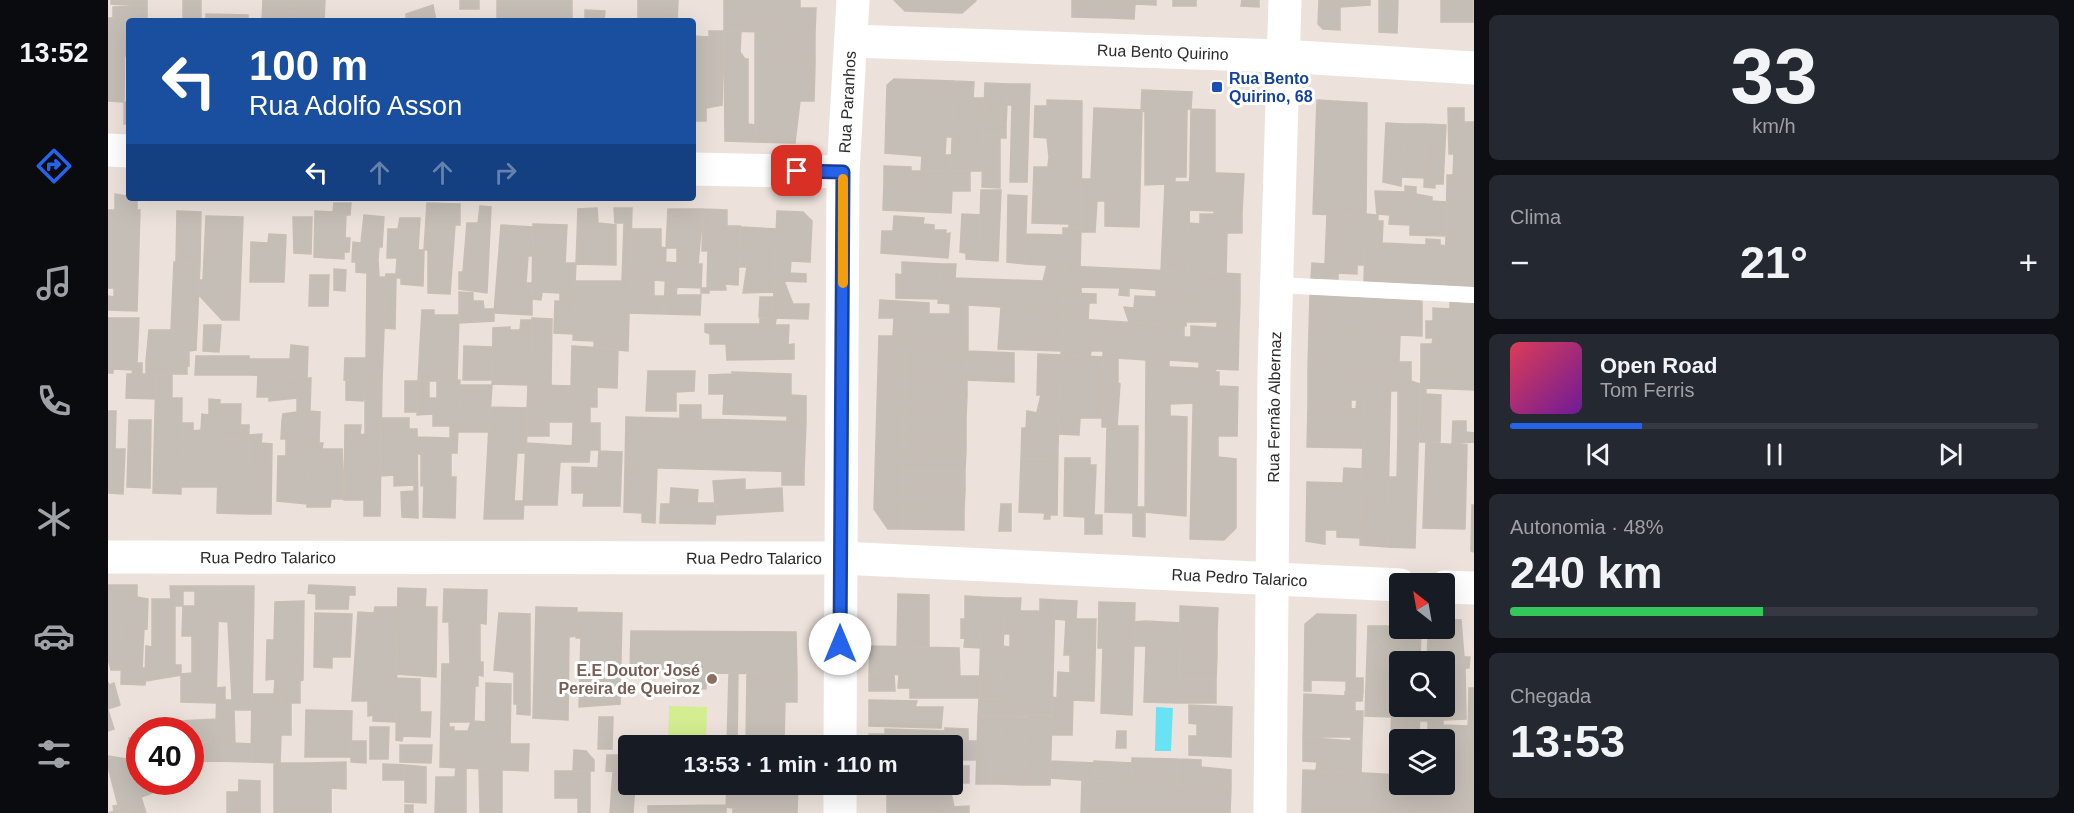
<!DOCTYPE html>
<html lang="pt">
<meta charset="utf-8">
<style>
:root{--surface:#171b24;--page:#242831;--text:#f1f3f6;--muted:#9ea1a6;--line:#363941;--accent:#2563eb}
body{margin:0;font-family:Helvetica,sans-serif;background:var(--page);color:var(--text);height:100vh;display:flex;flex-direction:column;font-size:22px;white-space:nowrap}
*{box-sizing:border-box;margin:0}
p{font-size:20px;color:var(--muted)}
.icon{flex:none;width:33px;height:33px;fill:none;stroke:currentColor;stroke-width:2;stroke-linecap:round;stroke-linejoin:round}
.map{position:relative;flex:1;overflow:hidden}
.side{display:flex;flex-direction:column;gap:15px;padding:15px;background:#0d0f14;width:600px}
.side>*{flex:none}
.guide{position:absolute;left:18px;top:18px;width:570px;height:183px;border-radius:6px;box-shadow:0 6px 24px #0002;background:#1a4fa0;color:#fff;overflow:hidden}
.needle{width:39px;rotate:329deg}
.controls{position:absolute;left:1281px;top:573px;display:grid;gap:12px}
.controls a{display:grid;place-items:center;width:66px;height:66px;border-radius:6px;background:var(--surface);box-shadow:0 6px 24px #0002;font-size:30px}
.speed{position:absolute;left:18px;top:717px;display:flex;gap:12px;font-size:30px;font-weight:700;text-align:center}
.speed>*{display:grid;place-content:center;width:78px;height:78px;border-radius:50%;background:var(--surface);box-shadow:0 6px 24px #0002;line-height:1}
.speed .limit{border:9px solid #d22;background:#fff;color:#111}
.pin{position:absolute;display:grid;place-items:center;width:51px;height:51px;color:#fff;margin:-26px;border-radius:12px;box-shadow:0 3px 9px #0006}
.me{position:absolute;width:66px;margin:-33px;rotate:0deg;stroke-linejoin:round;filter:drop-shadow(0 0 4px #0008)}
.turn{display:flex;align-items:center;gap:21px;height:126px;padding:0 24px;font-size:27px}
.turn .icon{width:78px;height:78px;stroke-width:2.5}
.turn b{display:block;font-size:42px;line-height:51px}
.lanes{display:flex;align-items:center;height:57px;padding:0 24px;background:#0003;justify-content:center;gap:30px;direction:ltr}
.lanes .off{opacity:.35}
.big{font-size:45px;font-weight:800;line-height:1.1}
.side .tile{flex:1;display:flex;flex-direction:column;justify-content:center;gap:9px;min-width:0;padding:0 21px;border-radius:9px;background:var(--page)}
.side .dial{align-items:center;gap:0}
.dial b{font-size:78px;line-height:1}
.song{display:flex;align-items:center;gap:18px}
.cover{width:72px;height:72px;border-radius:9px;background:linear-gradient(135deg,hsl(350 70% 55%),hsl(280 70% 35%))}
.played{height:6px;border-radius:3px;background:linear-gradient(90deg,var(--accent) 25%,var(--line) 25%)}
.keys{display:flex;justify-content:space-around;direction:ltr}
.heat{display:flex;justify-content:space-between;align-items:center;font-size:33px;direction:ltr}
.charge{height:9px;border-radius:4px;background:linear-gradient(90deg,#34c759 48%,var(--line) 0)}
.trip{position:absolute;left:510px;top:735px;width:345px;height:60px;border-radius:6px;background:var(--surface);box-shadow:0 6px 24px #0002;font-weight:800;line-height:60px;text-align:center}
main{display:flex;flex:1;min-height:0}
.menu{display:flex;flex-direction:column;width:108px;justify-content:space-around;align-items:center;background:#090b0e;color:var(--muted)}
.menu .icon{width:42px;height:42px}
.menu .on{color:var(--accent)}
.menu b{font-size:27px;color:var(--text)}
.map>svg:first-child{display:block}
.pitch{fill:#d3ed90}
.water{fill:#69e3f3}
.building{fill:#c4beb6;stroke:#c8beb4;stroke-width:1.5;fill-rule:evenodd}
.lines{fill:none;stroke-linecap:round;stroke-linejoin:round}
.lane{stroke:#fff;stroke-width:16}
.street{stroke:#fff;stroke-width:33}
.secondary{stroke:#fff;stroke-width:33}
.route-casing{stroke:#184099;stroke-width:15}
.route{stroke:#2563eb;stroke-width:10}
.slow{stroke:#f59e0b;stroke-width:10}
.transit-dot{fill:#1a4fb4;stroke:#fff;stroke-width:2}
.education-dot{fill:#8d6e63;stroke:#fff;stroke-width:2}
.labels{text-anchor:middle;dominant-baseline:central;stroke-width:6;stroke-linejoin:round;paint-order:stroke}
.street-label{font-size:16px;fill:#2a2a2a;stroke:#fff}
.transit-label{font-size:16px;font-weight:bold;fill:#164399;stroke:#fff;text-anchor:start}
.education-label{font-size:16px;font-weight:bold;fill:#785e54;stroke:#fff;text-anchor:end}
</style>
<main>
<nav class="menu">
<b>13:52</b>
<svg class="icon on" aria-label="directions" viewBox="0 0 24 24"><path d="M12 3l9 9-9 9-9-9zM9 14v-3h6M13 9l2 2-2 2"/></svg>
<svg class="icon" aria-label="music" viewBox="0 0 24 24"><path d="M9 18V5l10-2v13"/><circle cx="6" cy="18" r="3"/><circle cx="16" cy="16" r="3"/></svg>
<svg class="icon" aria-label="phone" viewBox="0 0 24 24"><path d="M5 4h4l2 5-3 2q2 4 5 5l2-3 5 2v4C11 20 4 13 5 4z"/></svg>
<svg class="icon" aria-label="climate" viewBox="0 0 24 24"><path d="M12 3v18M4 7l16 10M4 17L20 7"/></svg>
<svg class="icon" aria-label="car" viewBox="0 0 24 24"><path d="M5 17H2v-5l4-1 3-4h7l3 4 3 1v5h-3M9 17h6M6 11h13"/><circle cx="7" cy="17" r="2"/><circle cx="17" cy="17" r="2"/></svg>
<svg class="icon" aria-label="filters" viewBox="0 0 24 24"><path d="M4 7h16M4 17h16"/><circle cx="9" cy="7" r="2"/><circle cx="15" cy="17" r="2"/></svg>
</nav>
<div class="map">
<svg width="1366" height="813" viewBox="0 0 1366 813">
<rect width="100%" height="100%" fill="#ece2db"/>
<path class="pitch" d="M561 706 599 707 598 745H560Z"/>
<path class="water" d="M1048 707 1065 708 1063 751H1047Z"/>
<path class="building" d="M3 0H39V21H21V24H17V18H5V7L35 6 3 4Z
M75 0H93V21H75Z
M155 0H183V21H154Z
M183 0H217L216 21H183Z
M352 0H371V9H352Z
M389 0H464V21H389Z
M530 0H570L569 21H530Z
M616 0H692V8H708L707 33 616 31Z
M786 0H868V1L854 13 797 11Z
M964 0H1005L1004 18 964 17Z
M1005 0H1048V5L1027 4 1026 19 1004 18Z
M1065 0H1088V6H1065Z
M1134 0H1151V7L1133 6Z
M1211 0H1262V5L1232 7V30L1215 29 1210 24Z
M1271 0H1290L1289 33 1271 32Z
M1333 0H1365V22H1333Z
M325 5 328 21H298V14Z
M477 10 497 11 496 21H477Z
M98 14 140 15V21H98Z
M0 18H17L16 102 0 101Z
M17 24H21V56H16Z
M601 31H616L614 105 598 108V121H585V36L601 37Z
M616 31H633L632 52 637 59H640V124L647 125V142L617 141Z
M647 31 707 33V64L647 63Z
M647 63 707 64 706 101H692L687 143 647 142Z
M786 79 846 81 844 137H838L837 155H843V171H813L814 156 777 153 779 85Z
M846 81 866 82 865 98H876L874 171H843Z
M877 83 900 84 898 124H893V112H876Z
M900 84H922L919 182H902L904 105H899Z
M1034 90 1084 92 1083 109H1079L1078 177H1067V182H1082L1080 272 1053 271 1057 184 1037 185V112L1033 110Z
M939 100 974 101 973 228H961V224L924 223 926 167H940L941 157 939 138 926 137 927 106H939Z
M1209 100 1259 103 1258 216 1205 214Z
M16 102H21V124H16Z
M986 108 1034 110 1031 227 997 226V201H989L987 232H972L973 179H983Z
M1340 108H1356V122H1366V183L1339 182V175H1345L1346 154H1341Z
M1083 109 1107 110V173L1082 172Z
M876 112H893V124H898V135H875Z
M1278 123 1296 124 1293 186 1275 182Z
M1296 124H1318L1316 178 1294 177Z
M1318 124 1338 125 1335 184H1327V188L1316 187Z
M875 135H898V138H892V188L874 187Z
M776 166 803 167V171H824L823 184 776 183Z
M824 171H862V191H844L843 213 775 210 776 183 823 184Z
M1082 172 1136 174 1134 212 1081 210Z
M1339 182 1366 183V287L1337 285Z
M1297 186 1308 187V194L1324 197V201L1338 202V236L1302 235V225L1281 224 1282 215 1270 214V221H1275L1274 243 1318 245V239L1332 240V245L1338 246 1337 285 1256 281 1258 214 1269 215 1267 191 1297 192Z
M873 190H893L890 261 871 260Z
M7 194 29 198V210H32L29 311 0 310V296L6 297V288H0V210H7Z
M900 195 919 196 917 264 899 262Z
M226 203H243L242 215H238L237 238H242L241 252H236V259L206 257 207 211 225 212Z
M319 203 352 204V225H347L342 294 320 293V250H316Z
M372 206 383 207 379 293 351 289V272H355L359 223H370Z
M489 208 490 223 508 225V265L468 264 470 209Z
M506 208H524L520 351 486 348V341L465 340 467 281H514L516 223H507Z
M560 209H595L590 264H594L593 288 569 287 568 295H593L592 315 556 314 558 262 569 263V248H558Z
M595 209 619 210V226H632L630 285 617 284 618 290H601V293H593V288H599L600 251H594Z
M69 211 93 212 92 264 68 263Z
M669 211 695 212 704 221 702 262 683 261 682 273 698 274V282L676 281 685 304H701L700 319 665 318Z
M1106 211 1134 212V233H1119L1118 274 1080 272 1081 223 1092 224V214H1106Z
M854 214 873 215 871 260 858 259V253L852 252Z
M1219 214 1258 216 1257 265H1249V274L1230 273V279L1203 278 1204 263 1217 264Z
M256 215 276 217 274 247H271L270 260 271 277H278L274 381 236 380 237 358H258L259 273 248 272V262H244L245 242 253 243Z
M98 216 135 217 131 320H114L90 294 91 280H95Z
M786 216 816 218 815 224 826 225V230H838V234L842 233 840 258 773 253 774 231H785Z
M185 217H204L203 254 186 253Z
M292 218H312L310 250H316L315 286 293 284V278H288L287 329 276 328 278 274H288L289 258H279L280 229H290Z
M425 224 459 225 457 263H468L466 302 452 301V293L434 292 433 300 424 299Z
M393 225 425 227V256H420L418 283H424V315L386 313Z
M633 227 668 229 665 292 635 293 639 267H631Z
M955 228H973L972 267 917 264 918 234 955 235Z
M524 229H553V247L558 248 557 281 546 280V296H556V314L521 313Z
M161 234 178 235 176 282H142L143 242 160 243Z
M66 262 92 264 88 350 81 351V366L38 361 41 330H63Z
M794 262 833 264 830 299 788 298V274L794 275Z
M833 264H848L847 278 935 281 939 265 957 266 955 311 830 303Z
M957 266 1132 274V301L1048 297V290L1021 288V296L1011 295 1012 288 973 287V294L956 293Z
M226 269 238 270 237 291 226 290Z
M202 275H221L220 306H201Z
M351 292 365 293V301H375L376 309H386V321L351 323Z
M956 293 988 294V303H981L980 320 955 318Z
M1202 295 1314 301V336L1201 331Z
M1027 296 1132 301 1131 329 1109 328V322H1078V326L1021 322 1016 307 1026 308Z
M652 297H665V318L651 317Z
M772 300 821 303V314H842V304L860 305V337L785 336 786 318H771Z
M447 301 466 302 465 334 446 333Z
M1342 302 1366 304V374L1313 373V344H1324L1325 338H1318V321H1325V308L1342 309Z
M893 307 955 311 953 351 890 349Z
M314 310H326V315H351L349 380 310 381Z
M0 318H31L29 363H34V374H24L25 370 5 369V373H0Z
M424 318 444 319 443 386 422 385Z
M652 318 668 319 667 325H681L680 345 686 344V359L619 360 618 344H602V334L597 332V324H652Z
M955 318 1076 326V337H1083V326L1131 329 1130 370 1091 368V362L1061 360V367L1038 366V360L995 357V351H983L982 357 953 355Z
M413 320H423L422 385 384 384 385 328 402 327V330H412Z
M96 325H113L111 352 95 351Z
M1201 331 1292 335 1291 362H1303V371L1200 367Z
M771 336H798L794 529H780L766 509Z
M798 336 860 337V357L797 356Z
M183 345 200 347 199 378 142 375 141 359H182Z
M356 346 385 347 383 380H355Z
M464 346 510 349 509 388 463 386Z
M860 351 906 353V382L859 380Z
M930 354 953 355 951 417 929 412 933 395H929Z
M953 355 995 357 994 418H972L971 435 951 434Z
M88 356H141L142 375H87Z
M797 356 860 357 859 376 797 375Z
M995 357 1010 358V383L1012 384 1009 426H1030L1029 507H1037V537L1025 536V513L997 512 999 427H994Z
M38 361 79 366V374H38Z
M1038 366 1086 368 1085 403 1062 404V416L1079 417 1078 516 1037 512Z
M1200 367 1257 369 1256 409 1248 408 1249 400H1243V408L1200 407Z
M1086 368 1108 369 1107 372H1111V386L1130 387 1129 436H1110V457L1128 459V528L1116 540 1082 539Z
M1257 369 1283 370 1279 547 1252 545Z
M1283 370 1303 371V381L1312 384 1307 548 1279 547 1280 477H1289L1290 433V391H1282Z
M540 371H587L586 391 568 392V411H538Z
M624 372 683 374V395L698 396V422L679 421V416L615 414 616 394H601V375L624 374Z
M1313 373 1366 374V390L1318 388V394L1333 395 1332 442H1311Z
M19 374H48V399L18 398Z
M48 374H64V398H74L73 494 45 493Z
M150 375 203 378 199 504 169 501 170 456H178V439H173L174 420 175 414 189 412V398L161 401V397H149Z
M797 375 859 376V396L797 395Z
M238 380 274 381 272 516H256V500H236L237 425H253L252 435 257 434V393L255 401 238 400Z
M352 380 349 453H343V477H348L347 518 315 517 316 485 313 486V454H309L310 437 342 438V426H325V414L309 415 310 381H321V398H329V381Z
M297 381H310V412H297Z
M352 385H384L381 432H350Z
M420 385 466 386 465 422H441V436H418Z
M466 386 489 387V407H482V423H492V450H482L481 462H464Z
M797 395 859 396 858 416 796 415Z
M101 399 112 400 110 487H73L75 423H85V431L93 430 94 414 101 415Z
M112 404H133L132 439H111Z
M572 405H593V419L572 418Z
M382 407 420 408 418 453H409L406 501H416L415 519H376Z
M1200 407 1256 409 1255 448 1199 447Z
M0 411H8L7 449H17L15 494 0 493Z
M202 411 212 412 211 443H215L214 449H234L236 499H223L222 507H199Z
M919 411 951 417 950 446H941L940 459H913L914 428H918Z
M796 415 858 416V433L796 432Z
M518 417 698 422 696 472 517 467Z
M273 418H301V429H309L310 518 294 517 293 492 306 491V485L286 486V475L273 476Z
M21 420H43L42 488 19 487Z
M1345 421H1358V432L1366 433V442L1344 444Z
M132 425H141L140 514 109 513 111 439H132Z
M796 432 858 433V451L796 450Z
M154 434 153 443 164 444 163 514H140L141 435Z
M418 443 465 446 464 462H452L449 505H415Z
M1318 443 1359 445 1357 529 1315 528Z
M941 446H950L949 515H942V519H936L937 513 911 512 913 459H940Z
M796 450 858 451 857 470H795Z
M491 451 514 452 512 506H475L476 493H464V467L490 468Z
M957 458H982V465H988L986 515H994V534H977V517L956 516Z
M517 467 549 468 547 523 534 522V513L516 512Z
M1236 468 1254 469 1252 538 1229 537V530H1217V544L1198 541 1199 482 1235 483Z
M795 470H857V490L795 489Z
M674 472H696V485H674Z
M637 479V490L674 488 675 511 608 515 605 481Z
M563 488 590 490 589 503H609L607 524 552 523 553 504H562Z
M795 489 857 490 856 510 794 509Z
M893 504H903V531H891Z
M1364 505H1366V552L1363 551Z
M794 509 856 510V530L794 529Z
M0 585H15L13 670H3L0 659Z
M15 585H29V597L40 599 39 629 36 628 34 668H38L37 685 13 684Z
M201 585 247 587V595H241L240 609H208V594L200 593Z
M62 586H75V606H67V665H73V675L37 681 38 646 44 647V599H63Z
M75 586H111L108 703 73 702V674L84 673V636H74L75 606H87V591H75Z
M111 586H146L144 710H126L127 743 143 744V762L107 761 109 688 117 687V700H124L120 622 110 621Z
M290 588 318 589 317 607H329L328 677 288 674Z
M336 589 379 590 378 624 372 623V662H375V676L370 675V686H367L366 721 378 722 377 769 332 767 334 664H342L341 622H335ZM341 722H363L360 731H346V727H341Z
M790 594 821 595V647L789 646Z
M857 596 874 597 873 648 856 647 857 637 853 638V619H857Z
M874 597 897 598 893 699H871Z
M897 598H913L912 611H932V599L947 600 944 715 870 716 871 699H893L895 646 902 647V634H895Z
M947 600 969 601 968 619H988L986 701 965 700 964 735H943L944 697 949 698 950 672 962 673V655H956L958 620 947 619Z
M196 601 195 680 192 681V703H173V694H166L167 679 158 680 159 640H166L167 602Z
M991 602 1027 603 1024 715 993 713 995 648H990Z
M1072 606 1110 608 1109 631 1072 630Z
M267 607H290L288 722 265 721V715L260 716V701H244L250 612 266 613Z
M428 607 469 608 468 636 461 637 460 720 425 718Z
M469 612 514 613 512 704 471 707 473 638H468Z
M207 613 244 614 242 657H224V668L206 667Z
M391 613 422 614V715L409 714V704H406V672L386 670Z
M1209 614 1248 615 1247 678H1255V692H1238V681L1203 680V691H1196L1197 624Z
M1285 617H1292V628H1313L1312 662H1292V694H1284Z
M1336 619 1353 620 1356 657H1362L1361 668H1357L1358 719 1335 720V725L1360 726 1359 779 1336 777V740H1320V721H1325V706H1336V662H1319L1320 638H1316L1317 628H1336Z
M1038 621 1072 623 1070 703 1036 702 1038 646H1026V622Z
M1260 626H1285L1283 717 1257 716Z
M1072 630 1109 631V656L1071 654Z
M523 631 688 632 689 674 598 673V689L566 688V672L522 671Z
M762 646 851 648 852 676 761 674Z
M1071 654 1109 656 1108 679H1071Z
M621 673H630L629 746H619Z
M639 673 689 674V702H677L676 742 691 743V746H638Z
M761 674H786L787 691H761Z
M791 675 872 676V698H802V688H790Z
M289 678 312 679V712H323L322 737 295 736 294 741 288 740Z
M1071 679H1108V703H1070Z
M0 682 1 685 6 683 12 705 0 709Z
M378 683 403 684 402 744H421L420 771 377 769Z
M1361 688H1366V779H1359Z
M1237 692H1255L1254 701H1247V711H1255L1254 737H1195L1196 694 1237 696Z
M144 694H173V703H183V735H173L172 763 143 762Z
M761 700 809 701 807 707H835L833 728 761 726Z
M1284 704 1312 706 1311 740H1292V775H1282L1283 747H1287L1288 735 1283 734Z
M1081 705 1124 707 1123 757 1081 755V736H1089V724L1081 723Z
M1312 706H1325V721H1311Z
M0 710 6 729 0 731Z
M198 710 244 711 243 757H197Z
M919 714 944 715 942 785H916Z
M870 716 893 717 891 784H868Z
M491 717H505L504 749H490Z
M893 717H919L916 785 891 784Z
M108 719 107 761 82 762V730H72V721Z
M262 727H281L280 759H262Z
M837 728 860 729V741H869V760H844V746H760L761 734H777V729L837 731Z
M1009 731H1018V748H1008Z
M1195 737 1243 741V737H1254L1253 773 1208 771 1209 762 1195 761Z
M21 738H32V761L27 760Z
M243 741H258V763L243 762Z
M292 745H324L323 763 292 762Z
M511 749H520V772H510Z
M466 750 478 751 486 760V771H465Z
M499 755H510V772L498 771Z
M0 756 18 759 24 779 32 777V782H40L44 793 33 797 38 813H12L0 767Z
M1024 758 1069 759V785L1023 782Z
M1069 759 1093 760V767L1123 770V787L1069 785Z
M942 761 986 763V781L942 778Z
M986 761 1023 763V782L986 781Z
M238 762V789L223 788V813H201L202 763Z
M166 763H202L201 813H166Z
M275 764 297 765V780H275Z
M297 765 318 767V803L297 802Z
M844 766H861V783H844Z
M348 768H358V813H327L328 777H347Z
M371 769 394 770V813H372Z
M1195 770 1218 771 1215 813H1194Z
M447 771H482V813H470V798H447Z
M1218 771 1292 775V784H1336V777L1366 779V813H1215Z
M505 772H520V784H527L525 813H502Z
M131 780 152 781V813H130Z
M974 780 1123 787 1122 813H973Z
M619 784H690L689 813H625V808L618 807Z
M779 784H801V793H843L846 807 861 806V813H779Z
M119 792H131L130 813H119Z
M10 805 12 813H0L6 811 5 806Z
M297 805H305V813H297Z
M618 805V813H540V806Z"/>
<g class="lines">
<path class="lane" d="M1169 285 1366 295"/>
<g class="street">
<path id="s1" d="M743 41 1174 56 1366 68"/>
<path d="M0 150 21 151"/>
<path d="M585 169 735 172"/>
<path id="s2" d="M0 557 732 558 1292 585"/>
<path d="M1336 587 1366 588"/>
<path id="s3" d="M1162 813 1166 372 1177 0"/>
</g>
<g class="secondary">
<path id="s4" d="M732 746 735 172 745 0"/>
<path d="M732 813V784"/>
</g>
</g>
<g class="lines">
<g class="route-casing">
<path id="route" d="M689 171 735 172 732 644"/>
</g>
<use href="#route" class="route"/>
<path class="slow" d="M735 283V179"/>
</g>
<rect class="transit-dot" x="1103" y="81" width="12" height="12" rx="3"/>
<circle class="education-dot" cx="604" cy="679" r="6"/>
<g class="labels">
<g class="street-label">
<text stroke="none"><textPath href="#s1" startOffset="312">Rua Bento Quirino</textPath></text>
<text stroke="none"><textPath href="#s4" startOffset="644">Rua Paranhos</textPath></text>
<text stroke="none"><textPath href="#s3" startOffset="406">Rua Fernão Albernaz</textPath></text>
<text stroke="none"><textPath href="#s2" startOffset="160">Rua Pedro Talarico</textPath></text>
<text stroke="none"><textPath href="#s2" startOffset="646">Rua Pedro Talarico</textPath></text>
<text stroke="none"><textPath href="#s2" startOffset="1132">Rua Pedro Talarico</textPath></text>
</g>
<g class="transit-label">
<text x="1121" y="78">Rua Bento<tspan x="1121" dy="18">Quirino, 68</tspan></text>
</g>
<g class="education-label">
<text x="592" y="670">E.E Doutor José<tspan x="592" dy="18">Pereira de Queiroz</tspan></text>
</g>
</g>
</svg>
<div class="controls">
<a><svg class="needle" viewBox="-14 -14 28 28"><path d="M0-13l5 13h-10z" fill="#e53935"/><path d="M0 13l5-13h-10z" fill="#9ea1a6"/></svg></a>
<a><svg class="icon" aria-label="search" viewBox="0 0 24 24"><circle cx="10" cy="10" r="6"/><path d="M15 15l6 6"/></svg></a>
<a><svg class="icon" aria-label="layers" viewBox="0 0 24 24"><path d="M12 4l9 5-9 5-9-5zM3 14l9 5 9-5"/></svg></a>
</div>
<div class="speed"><div class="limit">40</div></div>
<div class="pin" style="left:689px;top:171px;background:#d93025"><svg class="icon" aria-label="arrive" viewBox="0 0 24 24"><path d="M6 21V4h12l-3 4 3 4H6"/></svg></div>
<svg class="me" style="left:732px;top:644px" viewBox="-20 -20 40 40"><circle r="19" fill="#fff"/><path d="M0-13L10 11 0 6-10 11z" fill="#2563eb"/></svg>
<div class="trip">13:53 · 1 min · 110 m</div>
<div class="guide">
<div class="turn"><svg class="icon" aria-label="left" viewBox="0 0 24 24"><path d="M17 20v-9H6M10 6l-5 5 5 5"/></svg><div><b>100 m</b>Rua Adolfo Asson</div></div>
<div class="lanes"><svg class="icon" aria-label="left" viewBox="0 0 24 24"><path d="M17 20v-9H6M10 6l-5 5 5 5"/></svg><svg class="icon off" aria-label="ahead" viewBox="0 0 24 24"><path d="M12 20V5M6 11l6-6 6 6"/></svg><svg class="icon off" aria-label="ahead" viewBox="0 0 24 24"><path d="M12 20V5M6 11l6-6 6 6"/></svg><svg class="icon off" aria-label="right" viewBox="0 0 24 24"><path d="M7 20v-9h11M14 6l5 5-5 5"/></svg></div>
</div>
</div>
<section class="side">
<div class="tile dial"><b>33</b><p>km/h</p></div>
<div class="tile"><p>Clima</p>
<div class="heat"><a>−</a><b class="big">21°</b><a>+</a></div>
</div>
<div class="tile">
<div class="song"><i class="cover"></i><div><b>Open Road</b><p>Tom Ferris</p></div></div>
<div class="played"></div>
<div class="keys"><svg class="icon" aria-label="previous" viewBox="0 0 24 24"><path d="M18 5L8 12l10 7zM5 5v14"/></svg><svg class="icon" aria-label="pause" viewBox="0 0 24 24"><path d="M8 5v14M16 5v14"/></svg><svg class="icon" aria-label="next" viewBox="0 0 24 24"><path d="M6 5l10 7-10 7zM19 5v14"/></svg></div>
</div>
<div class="tile"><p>Autonomia · 48%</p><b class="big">240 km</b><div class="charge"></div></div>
<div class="tile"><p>Chegada</p><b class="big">13:53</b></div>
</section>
</main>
